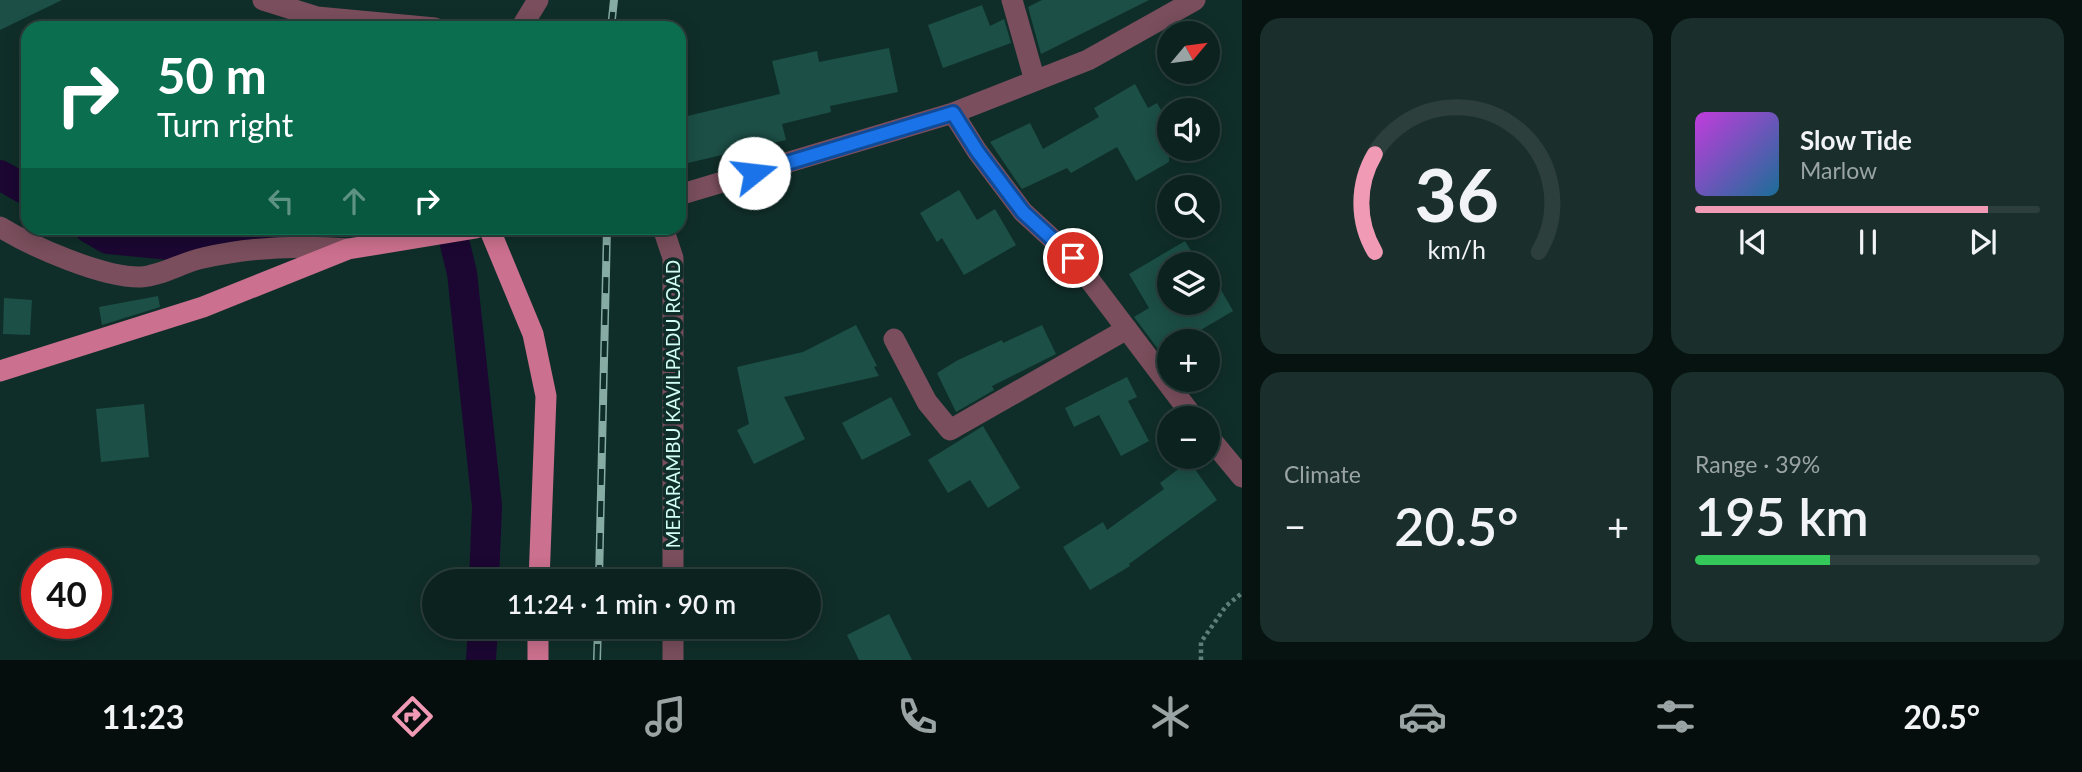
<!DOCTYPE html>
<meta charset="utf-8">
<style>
:root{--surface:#0c221f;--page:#1a2f2c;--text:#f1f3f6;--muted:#9aa4a4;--line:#2c3f3d;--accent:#f09ab5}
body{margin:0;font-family:Lato,sans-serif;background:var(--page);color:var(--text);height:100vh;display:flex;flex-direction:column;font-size:26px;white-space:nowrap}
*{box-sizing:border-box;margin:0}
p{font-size:23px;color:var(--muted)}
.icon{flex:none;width:38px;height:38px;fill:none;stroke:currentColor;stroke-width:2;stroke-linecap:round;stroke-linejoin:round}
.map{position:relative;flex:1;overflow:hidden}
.side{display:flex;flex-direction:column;gap:18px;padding:18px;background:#071311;width:840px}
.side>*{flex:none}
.guide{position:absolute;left:21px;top:21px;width:665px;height:214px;border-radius:21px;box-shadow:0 4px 18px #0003,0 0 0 2px var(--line);background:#0b6e4f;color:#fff;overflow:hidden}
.needle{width:46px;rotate:61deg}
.fabs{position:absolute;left:1157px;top:21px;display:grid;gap:14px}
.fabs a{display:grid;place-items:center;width:63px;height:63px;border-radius:50%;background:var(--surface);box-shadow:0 4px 18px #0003,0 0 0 2px var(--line);font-size:35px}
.speed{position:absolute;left:21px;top:548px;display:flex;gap:14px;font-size:35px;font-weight:700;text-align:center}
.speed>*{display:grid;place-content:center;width:91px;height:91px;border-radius:50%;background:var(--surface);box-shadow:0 4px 18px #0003,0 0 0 2px var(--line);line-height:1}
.speed .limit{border:10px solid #d22;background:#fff;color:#111}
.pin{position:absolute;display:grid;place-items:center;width:60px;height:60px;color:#fff;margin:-30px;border:4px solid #fff;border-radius:50%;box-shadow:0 2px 7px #0007}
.me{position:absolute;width:77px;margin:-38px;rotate:74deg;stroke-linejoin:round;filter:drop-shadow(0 0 5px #0008)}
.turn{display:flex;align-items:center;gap:24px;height:147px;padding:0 21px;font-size:32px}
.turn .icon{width:91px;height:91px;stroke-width:2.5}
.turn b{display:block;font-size:49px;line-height:60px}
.lanes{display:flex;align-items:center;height:66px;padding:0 21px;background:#0003;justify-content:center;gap:35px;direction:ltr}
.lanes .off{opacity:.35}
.big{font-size:52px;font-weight:600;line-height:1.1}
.side .tile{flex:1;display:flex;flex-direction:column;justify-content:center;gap:10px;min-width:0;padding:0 24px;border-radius:21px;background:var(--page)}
.side .dial{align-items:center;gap:0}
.dial svg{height:182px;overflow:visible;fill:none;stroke:var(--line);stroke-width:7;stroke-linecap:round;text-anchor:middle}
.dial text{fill:var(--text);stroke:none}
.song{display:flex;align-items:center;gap:21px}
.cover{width:84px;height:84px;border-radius:10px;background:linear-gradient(135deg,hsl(290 70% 55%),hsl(200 70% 35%))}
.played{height:7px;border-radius:4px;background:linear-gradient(90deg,var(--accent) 85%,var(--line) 85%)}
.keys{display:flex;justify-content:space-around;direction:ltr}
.heat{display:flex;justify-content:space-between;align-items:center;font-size:38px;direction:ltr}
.charge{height:10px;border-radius:5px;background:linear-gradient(90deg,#34c759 39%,var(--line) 0)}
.side .tiles{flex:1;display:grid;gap:18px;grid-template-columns:repeat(2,1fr)}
.trip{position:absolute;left:422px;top:569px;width:399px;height:70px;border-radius:35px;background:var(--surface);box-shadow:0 4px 18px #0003,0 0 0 2px var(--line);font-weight:600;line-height:70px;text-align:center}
.tab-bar{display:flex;height:112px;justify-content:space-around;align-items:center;background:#050e0c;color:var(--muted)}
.tab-bar .icon{width:49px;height:49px}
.tab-bar .active{color:var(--accent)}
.tab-bar b{font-size:32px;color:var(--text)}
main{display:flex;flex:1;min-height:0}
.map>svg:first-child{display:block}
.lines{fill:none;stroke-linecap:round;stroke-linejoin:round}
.canal{stroke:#1b0732;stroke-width:30}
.building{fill:#1c4f46}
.path{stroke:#5c8079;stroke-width:4.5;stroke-dasharray:3.5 3.5;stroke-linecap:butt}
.minor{stroke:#7a4e5c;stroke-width:21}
.major{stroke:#cb708e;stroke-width:21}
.rail-casing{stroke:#86aca4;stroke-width:8}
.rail{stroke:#102e29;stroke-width:5;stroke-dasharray:16;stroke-linecap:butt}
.route-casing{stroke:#114b97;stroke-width:18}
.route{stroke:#1a73e8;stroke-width:12}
.labels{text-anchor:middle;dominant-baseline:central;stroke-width:7;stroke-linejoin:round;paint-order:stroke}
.street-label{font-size:19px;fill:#d2fef4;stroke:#102e29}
</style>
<main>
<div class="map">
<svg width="1242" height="660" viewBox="0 0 1242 660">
<rect width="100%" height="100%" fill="#102e29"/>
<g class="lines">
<path class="canal" d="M0 175 28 191
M89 228 108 239 170 245 292 228
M451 228 462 273 487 506 484 581
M481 660 483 626"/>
</g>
<path class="building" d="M0 0H62L0 30Z
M1042 0H1149L1041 54 1028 7Z
M982 5 990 26 1004 19 1011 43 943 68 928 25Z
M889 48 898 92 830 106 831 112 782 124 786 140 679 165V118L780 94 772 61 817 51 819 62Z
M1135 84 1148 108 1157 103 1169 124V162L1136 181 1117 147 1071 173 1067 168 1022 189 990 142 1030 123 1043 149 1099 117 1094 108Z
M959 190 977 220 995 209 1016 245 964 275 942 238 937 242 920 213Z
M1185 241 1199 264H1169V303H1208V274L1211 272 1233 311 1182 341H1169V349L1161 353 1134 317 1149 308 1129 274Z
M158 296 160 307 102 325 99 307Z
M4 298 32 300 30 335 3 334Z
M856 325 877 366 874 367 879 376 784 397 805 439 754 464 737 430 749 424 737 367 803 352Z
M1042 325 1056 354 992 386 994 390 956 412 937 373 958 360 1002 340 1003 343Z
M1127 377 1137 397 1128 401 1149 441 1121 456 1099 415 1074 427 1065 408Z
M891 397 911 435 862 460 842 423Z
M144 404 149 457 101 462 96 409Z
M983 426 1020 488 988 508 970 480 948 493 928 460Z
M1189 461 1217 500 1129 564 1130 566 1090 590 1063 547 1103 522 1107 530 1164 489 1160 483Z
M889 614 912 660H859L847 635Z"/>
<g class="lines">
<path class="path" d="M1201 660V642L1226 606 1242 593"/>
<path class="minor" d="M263 0 317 17 435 28
M1012 0 1035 81
M521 28 538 0
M953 113 977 151 1023 212 1073 258 1194 418
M679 195 953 113 1088 60 1195 0
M0 227C32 247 104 278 141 277 161 276 183 262 203 258 251 247 299 245 348 249
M663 228 673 258V581
M894 339 927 402 950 430 1127 329
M1208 436 1242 477
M673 660V626"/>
<path class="major" d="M489 228 533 334 546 396 539 581
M0 371 203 307 348 249 476 228
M538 660V626"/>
<g class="rail-casing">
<path id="rail" d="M611 28 614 0
M599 581 607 228
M597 660 598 626"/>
</g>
<use href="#rail" class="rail"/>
</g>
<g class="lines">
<g class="route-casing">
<path id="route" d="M754 173 953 113 977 151 1023 212 1073 258"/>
</g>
<use href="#route" class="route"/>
</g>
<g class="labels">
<g class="street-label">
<text transform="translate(672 404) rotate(-90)">MEPARAMBU KAVILPADU ROAD</text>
</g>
</g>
</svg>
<div class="fabs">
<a><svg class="needle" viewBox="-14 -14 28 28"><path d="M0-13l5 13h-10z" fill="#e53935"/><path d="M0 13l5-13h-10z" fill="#9aa4a4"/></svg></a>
<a><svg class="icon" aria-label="sound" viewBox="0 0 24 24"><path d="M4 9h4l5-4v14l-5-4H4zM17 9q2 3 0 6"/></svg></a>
<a><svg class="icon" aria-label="search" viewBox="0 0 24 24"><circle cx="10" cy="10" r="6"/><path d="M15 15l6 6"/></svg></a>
<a><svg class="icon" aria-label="layers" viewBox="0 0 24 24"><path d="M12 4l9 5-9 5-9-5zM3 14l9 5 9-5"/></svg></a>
<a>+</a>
<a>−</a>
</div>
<div class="speed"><div class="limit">40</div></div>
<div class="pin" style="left:1073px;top:258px;background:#d93025"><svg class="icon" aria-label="arrive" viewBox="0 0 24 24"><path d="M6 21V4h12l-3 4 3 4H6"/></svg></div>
<svg class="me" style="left:754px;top:173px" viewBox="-20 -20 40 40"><circle r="19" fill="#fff"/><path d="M0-13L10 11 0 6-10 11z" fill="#1a73e8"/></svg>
<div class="trip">11:24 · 1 min · 90 m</div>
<div class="guide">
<div class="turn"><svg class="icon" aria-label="right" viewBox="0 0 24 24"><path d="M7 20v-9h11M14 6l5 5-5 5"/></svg><div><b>50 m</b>Turn right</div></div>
<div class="lanes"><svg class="icon off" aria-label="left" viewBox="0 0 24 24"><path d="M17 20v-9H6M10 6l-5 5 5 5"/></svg><svg class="icon off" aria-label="ahead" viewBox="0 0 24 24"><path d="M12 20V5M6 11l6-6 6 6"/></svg><svg class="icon" aria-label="right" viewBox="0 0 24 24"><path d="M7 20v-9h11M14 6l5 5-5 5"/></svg></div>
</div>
</div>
<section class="side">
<div class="tiles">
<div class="tile dial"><svg viewBox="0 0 100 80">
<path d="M14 69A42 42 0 1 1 86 69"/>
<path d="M14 69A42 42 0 0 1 14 26" stroke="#f09ab5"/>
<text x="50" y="56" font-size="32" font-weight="700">36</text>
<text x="50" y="72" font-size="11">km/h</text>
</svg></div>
<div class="tile">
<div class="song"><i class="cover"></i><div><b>Slow Tide</b><p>Marlow</p></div></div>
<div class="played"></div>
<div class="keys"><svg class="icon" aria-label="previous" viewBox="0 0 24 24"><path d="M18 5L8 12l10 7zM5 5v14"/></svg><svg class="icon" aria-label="pause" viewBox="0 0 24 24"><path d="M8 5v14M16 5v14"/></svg><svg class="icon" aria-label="next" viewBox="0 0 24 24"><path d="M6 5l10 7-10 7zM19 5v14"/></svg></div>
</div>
<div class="tile"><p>Climate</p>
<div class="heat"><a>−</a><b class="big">20.5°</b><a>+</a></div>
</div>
<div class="tile"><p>Range · 39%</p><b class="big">195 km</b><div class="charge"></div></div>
</div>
</section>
</main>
<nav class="tab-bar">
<b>11:23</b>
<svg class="icon active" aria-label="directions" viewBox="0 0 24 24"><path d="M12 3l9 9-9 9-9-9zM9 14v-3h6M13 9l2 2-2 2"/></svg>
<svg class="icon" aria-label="music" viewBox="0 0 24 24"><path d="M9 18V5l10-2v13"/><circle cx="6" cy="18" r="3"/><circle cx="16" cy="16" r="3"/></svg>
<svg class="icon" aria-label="phone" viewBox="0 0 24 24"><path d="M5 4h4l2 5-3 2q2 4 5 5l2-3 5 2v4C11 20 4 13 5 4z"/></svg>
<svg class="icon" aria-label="climate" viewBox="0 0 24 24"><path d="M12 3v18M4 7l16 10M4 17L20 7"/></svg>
<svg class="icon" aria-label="car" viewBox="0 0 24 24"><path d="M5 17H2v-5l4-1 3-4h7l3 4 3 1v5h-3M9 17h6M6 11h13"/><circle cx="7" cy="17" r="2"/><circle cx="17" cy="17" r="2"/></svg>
<svg class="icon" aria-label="filters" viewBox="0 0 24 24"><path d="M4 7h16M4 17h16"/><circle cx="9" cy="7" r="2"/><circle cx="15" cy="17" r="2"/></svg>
<b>20.5°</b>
</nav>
